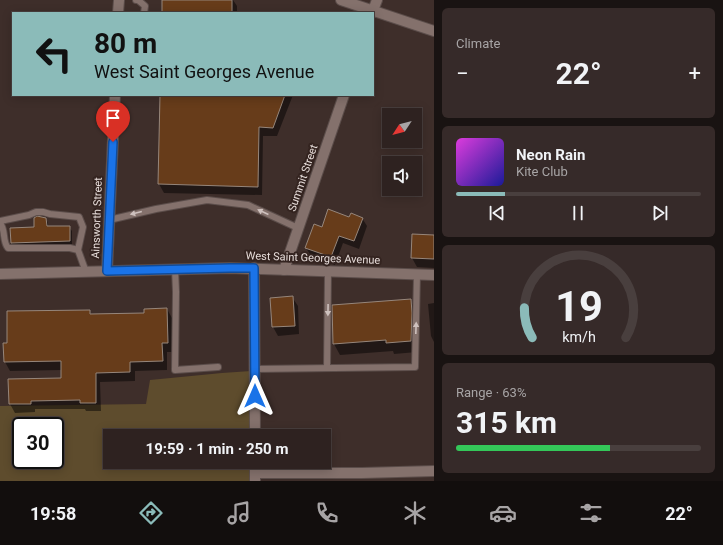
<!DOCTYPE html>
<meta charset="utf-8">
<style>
:root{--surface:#2e2220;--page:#362a29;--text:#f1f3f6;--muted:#a7a4a5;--line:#493f3e;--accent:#8bbbb9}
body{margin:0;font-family:Roboto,sans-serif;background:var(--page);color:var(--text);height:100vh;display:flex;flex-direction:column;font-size:15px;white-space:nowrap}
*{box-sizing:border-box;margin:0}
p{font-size:13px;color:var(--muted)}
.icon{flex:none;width:22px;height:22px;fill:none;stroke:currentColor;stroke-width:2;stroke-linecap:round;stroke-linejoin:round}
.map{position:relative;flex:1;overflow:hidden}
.side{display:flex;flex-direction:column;gap:8px;padding:8px;background:#191312;width:289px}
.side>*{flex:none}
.banner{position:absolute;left:12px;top:12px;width:362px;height:84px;border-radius:0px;box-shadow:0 2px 10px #0003,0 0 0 1px var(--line);background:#8bbbb9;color:#111;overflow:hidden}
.needle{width:26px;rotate:234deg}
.fabs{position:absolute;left:382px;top:108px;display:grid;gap:8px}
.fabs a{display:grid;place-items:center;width:40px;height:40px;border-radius:0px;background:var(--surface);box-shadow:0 2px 10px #0003,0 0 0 1px var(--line);font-size:20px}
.speed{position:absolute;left:12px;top:417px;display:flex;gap:8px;font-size:20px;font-weight:700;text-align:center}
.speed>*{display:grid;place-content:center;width:52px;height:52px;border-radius:50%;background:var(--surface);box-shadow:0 2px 10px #0003,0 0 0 1px var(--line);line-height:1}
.speed .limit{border:2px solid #111;border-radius:6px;background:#fff;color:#111}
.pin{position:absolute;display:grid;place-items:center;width:34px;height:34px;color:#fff;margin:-41px -17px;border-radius:50% 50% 50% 0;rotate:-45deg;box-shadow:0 0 4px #0007}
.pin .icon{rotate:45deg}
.me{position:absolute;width:44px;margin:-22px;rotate:0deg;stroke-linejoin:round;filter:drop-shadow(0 0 3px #0008)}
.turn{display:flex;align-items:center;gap:14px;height:84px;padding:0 16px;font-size:18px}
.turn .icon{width:52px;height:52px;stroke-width:2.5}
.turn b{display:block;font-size:28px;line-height:34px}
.big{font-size:30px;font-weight:700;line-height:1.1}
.side .card{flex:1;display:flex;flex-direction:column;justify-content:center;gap:6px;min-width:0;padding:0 14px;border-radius:6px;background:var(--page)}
.side .dial{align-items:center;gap:0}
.dial svg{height:104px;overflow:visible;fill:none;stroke:var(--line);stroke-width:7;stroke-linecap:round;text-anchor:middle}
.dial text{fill:var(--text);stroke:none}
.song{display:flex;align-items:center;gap:12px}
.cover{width:48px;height:48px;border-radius:6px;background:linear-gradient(135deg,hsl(300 70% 55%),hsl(240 70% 35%))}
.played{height:4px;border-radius:2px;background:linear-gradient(90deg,var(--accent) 20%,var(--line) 20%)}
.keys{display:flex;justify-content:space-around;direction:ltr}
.heat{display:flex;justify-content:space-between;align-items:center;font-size:22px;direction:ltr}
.charge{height:6px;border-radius:3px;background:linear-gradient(90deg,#34c759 63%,var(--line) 0)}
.trip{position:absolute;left:103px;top:429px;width:228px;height:40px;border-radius:0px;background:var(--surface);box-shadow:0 2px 10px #0003,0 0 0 1px var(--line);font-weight:700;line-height:40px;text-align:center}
.tabs{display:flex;height:64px;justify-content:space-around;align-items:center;background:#120e0d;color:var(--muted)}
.tabs .icon{width:28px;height:28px}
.tabs .selected{color:var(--accent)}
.tabs b{font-size:18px;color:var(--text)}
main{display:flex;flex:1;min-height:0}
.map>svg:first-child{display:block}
.green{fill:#5e4c2d;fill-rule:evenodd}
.shadow{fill:#0007}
.building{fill:#673c1a;stroke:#96867b}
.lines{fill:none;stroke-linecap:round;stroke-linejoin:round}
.lane-casing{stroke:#5b4d4a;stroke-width:8}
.street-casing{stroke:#5b4d4a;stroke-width:12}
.secondary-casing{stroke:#5b4d4a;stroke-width:12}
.lane{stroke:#84716c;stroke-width:6}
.street{stroke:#84716c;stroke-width:10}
.secondary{stroke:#84716c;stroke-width:10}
.oneway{fill:#cec1be}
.route-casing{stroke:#114b97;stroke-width:10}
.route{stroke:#1a73e8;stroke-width:7}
.labels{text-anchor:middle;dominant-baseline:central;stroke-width:4;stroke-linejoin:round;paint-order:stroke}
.street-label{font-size:11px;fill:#e6dcd9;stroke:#342420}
</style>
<main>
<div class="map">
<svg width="434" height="481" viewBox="0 0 434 481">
<rect width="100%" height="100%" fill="#3e2e2a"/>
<path class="green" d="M251 371V436H110V462H252V481H0V406L146 404 150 380 222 373ZM21 426H55V460H21Z"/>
<path class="shadow" d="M163 0H233L237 6V13H163Z
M161 95H293L277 136H263L262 195 164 193 159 184Z
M350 218H362L367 226 359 249 343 243 335 265 311 256 306 248 322 228Z
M46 219 48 223V227H69L72 231V245L14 247 12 243 35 228Z
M434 236V268L417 267 412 258Z
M292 297 298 306 299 334 278 336 273 327Z
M410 300 417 311V352L394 354 393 351 340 355 334 344Z
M434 303V342L431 336 428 304Z
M167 309 172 318 173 352H167V370L135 371V381L100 382 101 411H86L85 409H35V412L15 413 10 404 62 378V370L10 371 5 362 89 311 91 314H145Z"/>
<path class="building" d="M162 0H232V13H162Z
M160 95H285L273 128 259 127 258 187 158 184Z
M328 209 349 217 351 213 363 218 354 241 339 236 331 257 305 248 314 224 322 227Z
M37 216 46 218 47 226H70V241L11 243 10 228 34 227V218Z
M412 234 434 235V259L411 258Z
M293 296 295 326 272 327 270 298Z
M411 299 412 313 411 341 386 343V340L333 344 332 305Z
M167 308 168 343H162L163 361 130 362V372L96 373V403H80V400L31 401V404H9L8 379 61 378V361L4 362 3 343H7V311L90 310V314L144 313V309Z"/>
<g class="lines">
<g class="lane-casing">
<path id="lane" d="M136 0H138L145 6 144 13
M109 220 156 209 207 200 248 205 298 228
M0 221 29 215 36 212H43L50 214 79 217 83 227 78 250 86 272
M0 223C6 230 2 241 8 248H70L78 250
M175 269 176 292 175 370 218 367
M327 368 328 271
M254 369 415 367 417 274"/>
</g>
<g class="street-casing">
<path id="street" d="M341 0 434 31
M118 13 119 0
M372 13 377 0
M254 268 255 436
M284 270 344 95
M107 271 115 95
M255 462V481
M255 473H362L434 471"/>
</g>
<g class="secondary-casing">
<path id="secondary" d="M0 274 230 268 434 275"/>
</g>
<use href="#lane" class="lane"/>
<use href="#street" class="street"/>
<use href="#secondary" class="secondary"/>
</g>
<defs><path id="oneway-solid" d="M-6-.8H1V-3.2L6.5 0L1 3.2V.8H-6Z"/></defs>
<g class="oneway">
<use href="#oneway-solid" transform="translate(263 212) rotate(-155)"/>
<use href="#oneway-solid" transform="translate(136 213) rotate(166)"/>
<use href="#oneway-solid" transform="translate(328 310) rotate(91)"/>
<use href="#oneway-solid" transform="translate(416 328) rotate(-88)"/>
</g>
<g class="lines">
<g class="route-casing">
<path id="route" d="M113 142 107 271 230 268H254L255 396"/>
</g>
<use href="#route" class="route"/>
</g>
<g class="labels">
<g class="street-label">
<text transform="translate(303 178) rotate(-71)">Summit Street</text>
<text transform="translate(97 218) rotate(-88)">Ainsworth Street</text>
<text transform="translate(313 258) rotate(2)">West Saint Georges Avenue</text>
</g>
</g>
</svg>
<div class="fabs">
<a><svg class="needle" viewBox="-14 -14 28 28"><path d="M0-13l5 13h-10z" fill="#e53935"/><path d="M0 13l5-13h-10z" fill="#a7a4a5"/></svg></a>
<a><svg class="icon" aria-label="sound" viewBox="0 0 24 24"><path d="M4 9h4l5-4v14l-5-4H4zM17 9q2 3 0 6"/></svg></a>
</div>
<div class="speed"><div class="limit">30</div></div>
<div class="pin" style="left:113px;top:142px;background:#d93025"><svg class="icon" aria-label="arrive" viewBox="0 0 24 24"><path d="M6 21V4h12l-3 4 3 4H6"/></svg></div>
<svg class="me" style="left:255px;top:396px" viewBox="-20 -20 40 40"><path d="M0-17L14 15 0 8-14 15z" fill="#1a73e8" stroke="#fff" stroke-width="4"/></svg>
<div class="trip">19:59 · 1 min · 250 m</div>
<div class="banner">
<div class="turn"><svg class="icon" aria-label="left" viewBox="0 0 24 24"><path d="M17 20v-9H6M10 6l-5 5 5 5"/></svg><div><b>80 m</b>West Saint Georges Avenue</div></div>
</div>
</div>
<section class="side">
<div class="card"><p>Climate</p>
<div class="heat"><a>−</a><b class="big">22°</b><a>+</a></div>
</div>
<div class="card">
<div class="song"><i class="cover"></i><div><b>Neon Rain</b><p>Kite Club</p></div></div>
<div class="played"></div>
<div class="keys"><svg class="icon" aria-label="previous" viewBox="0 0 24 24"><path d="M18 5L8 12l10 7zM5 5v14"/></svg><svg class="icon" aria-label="pause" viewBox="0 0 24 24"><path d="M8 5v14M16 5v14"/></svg><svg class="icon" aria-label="next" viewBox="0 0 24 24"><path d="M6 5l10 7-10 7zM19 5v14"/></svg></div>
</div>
<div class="card dial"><svg viewBox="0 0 100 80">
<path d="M14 69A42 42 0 1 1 86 69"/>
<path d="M14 69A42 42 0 0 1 8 46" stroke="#8bbbb9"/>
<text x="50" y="56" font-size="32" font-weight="700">19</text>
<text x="50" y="72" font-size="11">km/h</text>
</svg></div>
<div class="card"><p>Range · 63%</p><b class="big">315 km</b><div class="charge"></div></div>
</section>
</main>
<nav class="tabs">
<b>19:58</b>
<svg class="icon selected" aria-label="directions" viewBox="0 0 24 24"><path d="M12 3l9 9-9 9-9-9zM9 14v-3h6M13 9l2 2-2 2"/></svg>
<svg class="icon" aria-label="music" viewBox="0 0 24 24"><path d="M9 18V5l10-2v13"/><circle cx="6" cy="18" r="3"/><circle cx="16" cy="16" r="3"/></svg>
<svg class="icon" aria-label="phone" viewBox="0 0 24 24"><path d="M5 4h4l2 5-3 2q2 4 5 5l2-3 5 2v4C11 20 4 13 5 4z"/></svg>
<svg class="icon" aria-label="climate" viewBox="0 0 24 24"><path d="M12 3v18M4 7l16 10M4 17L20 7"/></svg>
<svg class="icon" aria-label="car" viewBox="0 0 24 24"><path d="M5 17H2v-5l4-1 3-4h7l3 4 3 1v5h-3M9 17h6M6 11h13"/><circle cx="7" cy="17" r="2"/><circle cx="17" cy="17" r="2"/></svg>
<svg class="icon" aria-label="filters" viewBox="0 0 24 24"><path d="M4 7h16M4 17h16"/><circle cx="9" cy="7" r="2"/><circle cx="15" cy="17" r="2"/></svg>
<b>22°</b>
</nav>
